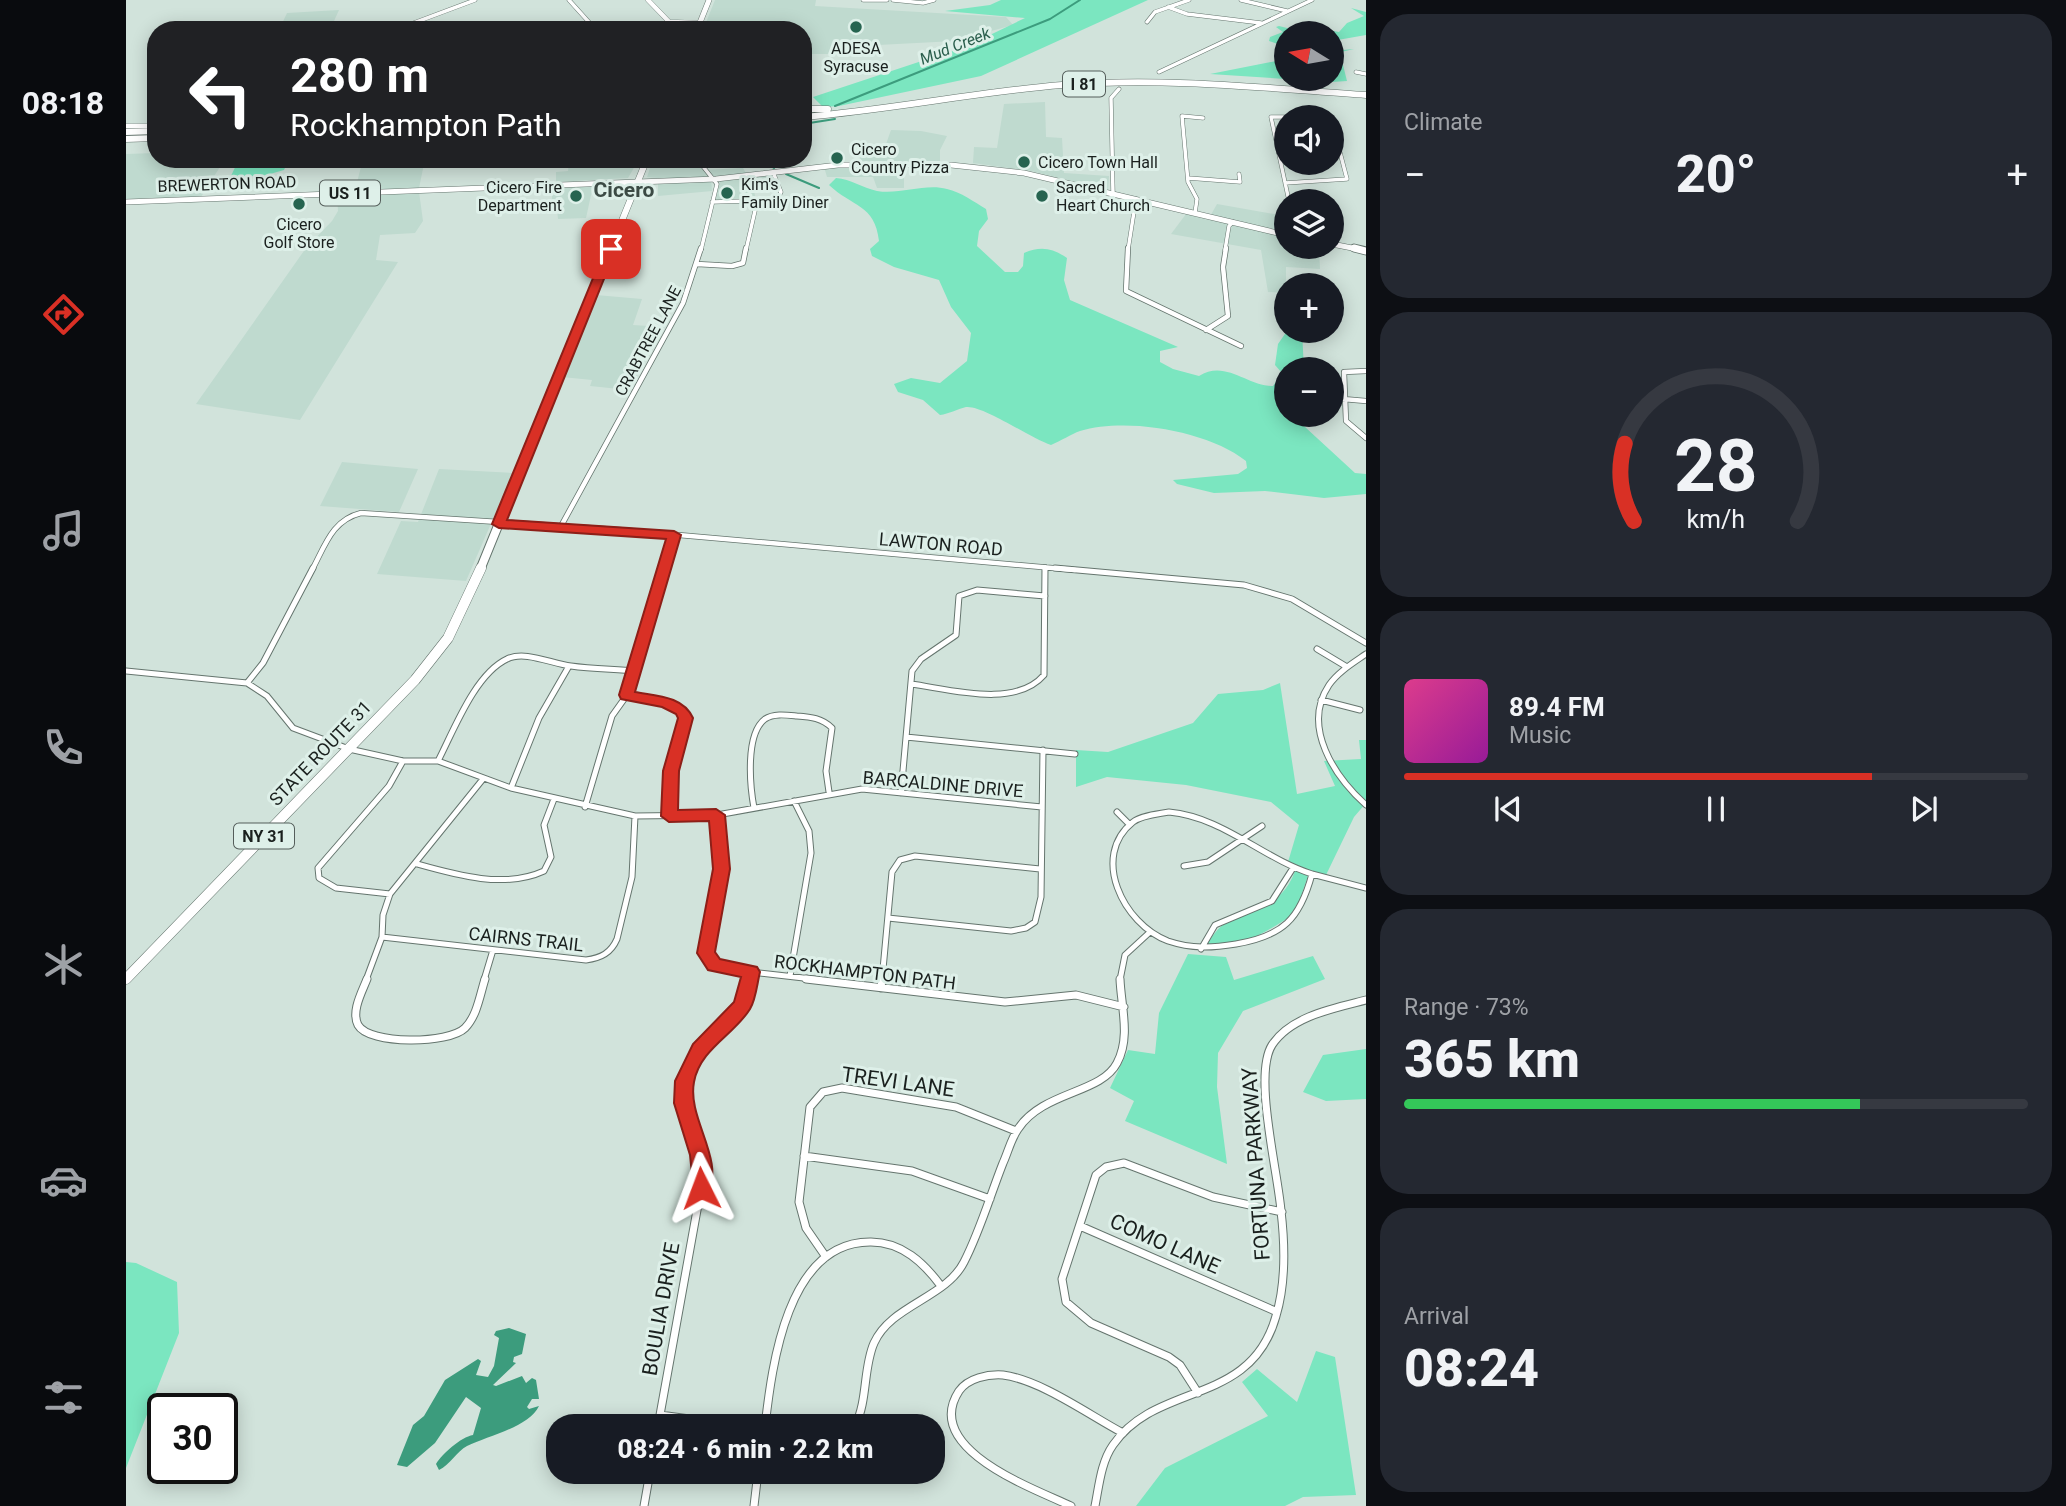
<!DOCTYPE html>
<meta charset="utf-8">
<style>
:root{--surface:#171b24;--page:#242831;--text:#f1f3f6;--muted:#9ea1a6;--line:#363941;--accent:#d93025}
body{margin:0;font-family:Roboto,sans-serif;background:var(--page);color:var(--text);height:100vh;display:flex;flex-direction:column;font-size:26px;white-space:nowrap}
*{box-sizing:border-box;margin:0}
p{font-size:23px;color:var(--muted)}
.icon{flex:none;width:38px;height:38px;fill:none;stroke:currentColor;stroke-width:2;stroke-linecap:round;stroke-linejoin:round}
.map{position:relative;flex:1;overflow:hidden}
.sheet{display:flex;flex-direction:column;gap:14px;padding:14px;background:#0d0f14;width:700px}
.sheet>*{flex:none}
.banner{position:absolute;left:21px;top:21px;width:665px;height:147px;border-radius:28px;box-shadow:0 4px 18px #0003;background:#202124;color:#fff;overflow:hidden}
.needle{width:46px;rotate:281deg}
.buttons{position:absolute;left:1148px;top:21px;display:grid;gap:14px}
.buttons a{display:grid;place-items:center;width:70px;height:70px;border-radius:50%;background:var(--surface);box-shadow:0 4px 18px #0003;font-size:35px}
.speed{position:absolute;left:21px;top:1393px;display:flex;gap:14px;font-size:35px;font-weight:700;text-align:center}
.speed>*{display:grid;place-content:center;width:91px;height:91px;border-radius:50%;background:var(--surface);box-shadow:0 4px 18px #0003;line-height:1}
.speed .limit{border:4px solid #111;border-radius:10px;background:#fff;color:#111}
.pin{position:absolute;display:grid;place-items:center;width:60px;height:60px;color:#fff;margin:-30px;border-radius:14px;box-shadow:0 4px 10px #0006}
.me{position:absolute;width:77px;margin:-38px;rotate:357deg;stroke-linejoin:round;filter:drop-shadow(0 0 5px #0008)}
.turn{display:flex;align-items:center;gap:24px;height:147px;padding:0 28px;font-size:32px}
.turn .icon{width:91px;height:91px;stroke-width:2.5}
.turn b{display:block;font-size:49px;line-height:60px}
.big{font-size:52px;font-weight:800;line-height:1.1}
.sheet .card{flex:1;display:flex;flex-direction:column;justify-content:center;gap:10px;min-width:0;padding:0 24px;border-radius:28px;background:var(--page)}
.sheet .dial{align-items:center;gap:0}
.dial svg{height:182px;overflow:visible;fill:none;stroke:var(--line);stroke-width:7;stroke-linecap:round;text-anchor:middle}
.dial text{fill:var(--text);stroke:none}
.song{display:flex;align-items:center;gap:21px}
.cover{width:84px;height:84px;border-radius:10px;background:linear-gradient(135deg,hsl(330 70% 55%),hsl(300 70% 35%))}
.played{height:7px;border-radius:4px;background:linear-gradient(90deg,var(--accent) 75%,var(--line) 75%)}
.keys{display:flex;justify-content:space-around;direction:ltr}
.heat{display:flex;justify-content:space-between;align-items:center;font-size:38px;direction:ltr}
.charge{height:10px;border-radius:5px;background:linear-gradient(90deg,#34c759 73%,var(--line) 0)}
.trip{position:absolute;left:420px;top:1414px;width:399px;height:70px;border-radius:28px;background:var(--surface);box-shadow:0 4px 18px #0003;font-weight:800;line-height:70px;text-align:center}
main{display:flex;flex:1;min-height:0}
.menu{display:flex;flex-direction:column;width:126px;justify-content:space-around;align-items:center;background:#090b0e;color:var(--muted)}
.menu .icon{width:49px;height:49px}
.menu .current{color:var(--accent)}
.menu b{font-size:32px;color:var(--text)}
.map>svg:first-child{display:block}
.built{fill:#bfdacf}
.green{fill:#7be6c0}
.water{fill:#3c9c7d}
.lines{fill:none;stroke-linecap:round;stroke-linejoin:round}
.stream{stroke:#3c9c7d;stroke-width:2}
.street-far3-casing{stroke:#65756e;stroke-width:4.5}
.street-far2-casing{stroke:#65756e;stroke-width:6}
.street-far1-casing{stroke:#65756e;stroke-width:7}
.street-casing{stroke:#65756e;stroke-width:9}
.secondary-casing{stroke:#65756e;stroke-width:5}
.primary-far1-casing{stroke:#65756e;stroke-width:6}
.primary-casing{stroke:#65756e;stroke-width:9}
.highway-far2-casing{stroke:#65756e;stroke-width:7}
.highway-far1-casing{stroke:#65756e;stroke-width:10}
.highway-casing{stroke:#65756e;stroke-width:11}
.street-far3{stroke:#fff;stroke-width:3.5}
.street-far2{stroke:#fff;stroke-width:4.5}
.street-far1{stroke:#fff;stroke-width:5}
.street{stroke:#fff;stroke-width:7}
.secondary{stroke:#fff;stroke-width:4.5}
.primary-far1{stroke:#fff;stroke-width:5}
.primary{stroke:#fff;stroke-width:7}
.highway-far2{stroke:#fff;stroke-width:6}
.highway-far1{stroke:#fff;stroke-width:8}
.highway{stroke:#fff;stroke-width:10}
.route{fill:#d93025;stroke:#8d1f18;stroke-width:2}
.poi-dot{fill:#266450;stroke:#def0e9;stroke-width:2.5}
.labels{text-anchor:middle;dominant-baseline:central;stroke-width:6;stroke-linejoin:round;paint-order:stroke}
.far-water-label{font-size:16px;font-style:italic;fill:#295d4b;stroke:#def0e9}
.far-poi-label{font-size:16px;fill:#1a201e;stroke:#def0e9;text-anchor:start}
.shield{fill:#def0e9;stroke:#555e5b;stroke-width:2}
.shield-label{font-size:16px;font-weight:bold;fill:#1a201e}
.far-street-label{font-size:16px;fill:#1a201e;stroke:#def0e9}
.street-label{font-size:18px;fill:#1a201e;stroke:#def0e9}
.far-district-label{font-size:21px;font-weight:bold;fill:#3c4b45;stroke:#def0e9}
.near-street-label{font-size:21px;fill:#1a201e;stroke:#def0e9}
</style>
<main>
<nav class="menu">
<b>08:18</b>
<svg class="icon current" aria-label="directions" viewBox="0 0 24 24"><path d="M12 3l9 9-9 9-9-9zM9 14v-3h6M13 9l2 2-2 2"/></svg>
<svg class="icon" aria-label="music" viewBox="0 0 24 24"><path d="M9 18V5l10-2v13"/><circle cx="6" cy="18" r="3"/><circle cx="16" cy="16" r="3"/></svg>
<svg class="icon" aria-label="phone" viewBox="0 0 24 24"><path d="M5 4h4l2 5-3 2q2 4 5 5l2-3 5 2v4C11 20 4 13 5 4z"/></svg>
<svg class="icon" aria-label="climate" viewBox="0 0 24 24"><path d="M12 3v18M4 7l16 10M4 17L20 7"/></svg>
<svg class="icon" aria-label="car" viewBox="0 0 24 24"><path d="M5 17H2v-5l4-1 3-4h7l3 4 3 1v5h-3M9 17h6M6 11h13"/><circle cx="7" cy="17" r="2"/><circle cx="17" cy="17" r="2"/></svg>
<svg class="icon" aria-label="filters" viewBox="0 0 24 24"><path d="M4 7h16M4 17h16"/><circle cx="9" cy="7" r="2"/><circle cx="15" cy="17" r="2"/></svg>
</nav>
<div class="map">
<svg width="1240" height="1506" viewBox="0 0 1240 1506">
<rect width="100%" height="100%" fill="#d1e3db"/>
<path class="built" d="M589 0H690L689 6 880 17 887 25 829 41 752 45 710 54H677V30H577Z
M213 10 204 30H153L161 13Z
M919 102 920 137 936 138 938 173 983 176 982 190 905 171 847 163 848 147 871 148 878 104Z
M765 130 795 131 821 136 814 150V162H735L732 145 760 144Z
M30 153V159H99L75 197 0 199V154Z
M237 159H299L293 188 229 190Z
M462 159H513L502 178 430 182V172L442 171 443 162Z
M527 159H565L577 170 617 168 620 173 585 178 586 191 532 196V178L521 177Z
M698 167H778V188H751L747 177H701Z
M645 175 650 189 628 191 630 200 589 202 594 181Z
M467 186 460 218 432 219 431 207 426 201V188Z
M293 192 297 221 289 233 254 235 250 260 272 262 174 420 70 404 180 248 206 221 212 211 211 197Z
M1091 204 1159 216 1160 247H1193L1194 269 1160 267V293L1142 292 1135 250 1045 234 1060 214 1082 220Z
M470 295 516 299 507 325 538 327 503 390 464 386 466 380 436 377Z
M216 462 292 469 273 512 194 506Z
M313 469 387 473 340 581 251 574 275 521 292 522Z"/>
<path class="green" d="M875 0H1022L855 76 713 106 697 107 687 97 841 46 899 18 819 11 864 5Z
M1225 8 1240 12V35L1206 41V33H1160V47L1143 41 1144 37 1157 32 1150 27 1153 26 1173 31 1184 27 1213 32 1221 23 1238 16Z
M1228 49 1215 52 1218 55 1215 57 1221 81 1206 82 1084 74 1160 59V79H1206V51Z
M163 159 158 170 137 176H105L112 161Z
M710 178C725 179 736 188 751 191 774 195 799 183 821 189 835 192 848 202 860 209L862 219 853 231 851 246 879 272H892L897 266 898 253C915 246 926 248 941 258L938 280 944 300 1052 347 1034 351V362L1047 369 1073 376C1099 359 1121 386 1147 386L1156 373 1149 365 1152 344 1161 331H1176L1178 369H1160V415H1166L1229 473 1240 474V494L1198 498 1139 491 1088 493 1051 484 1047 480 1112 474 1121 468 1120 461C1082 431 1001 417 954 431 945 434 935 441 925 445 904 438 857 405 840 407 831 409 823 414 814 415L797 400 772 392 768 384 785 378 814 383 841 361 845 333 825 307 813 280 768 267 746 256 744 249 753 241C749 204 726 207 703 185Z
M1154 683 1171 794 1209 786 1198 761 1235 759 1233 740H1240V803L1228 817 1200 875 1184 870 1169 914C1143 929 1112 953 1081 944 1086 937 1092 927 1100 923 1132 906 1159 906 1171 865L1162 862 1173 825 1145 802 1060 785 981 777 950 787V750L982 752 1067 723 1092 694 1137 690Z
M1062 954 1100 957 1108 980 1187 956 1199 979 1117 1011 1092 1053 1091 1087 1101 1164 999 1121 1008 1101 984 1088 1002 1050 1029 1054 1033 1013Z
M1240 1049V1099L1200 1101 1177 1092 1197 1055Z
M0 1262 10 1263 51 1282 53 1333 0 1468Z
M1190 1351 1209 1357 1230 1495 1177 1497 1159 1506H1010L1039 1468 1142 1416 1116 1382 1131 1369 1171 1402Z"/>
<path class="water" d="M383 1328 400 1334 396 1354 388 1357 387 1362 390 1363 367 1385 370 1386 396 1376 400 1383 406 1378 410 1380 413 1399H406L401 1407 403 1409 413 1406C403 1427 362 1436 341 1446 331 1451 324 1465 313 1470L310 1464C316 1454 335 1437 347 1435L355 1408 340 1397 309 1443 281 1467 271 1465 287 1425 298 1416 319 1380 352 1359 355 1361 350 1375 362 1377 368 1366 373 1338 368 1335 370 1331Z"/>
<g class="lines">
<path class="stream" d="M709 106 924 19 954 0
M677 124 709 119
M634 159 648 168
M660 174 693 188"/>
<g class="street-far3-casing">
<path id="street-far3" d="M443 0 470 30
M737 0H761
M767 0 797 3 808 0
M1115 0 1161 11
M1042 7 1061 14 1135 23
M1021 22 1029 12 1063 0
M269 30 349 0
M1033 72 1186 0
M1230 72 1240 74
M571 159 591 184 575 250
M1062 178 1114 182 1113 174
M1159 183 1221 179 1206 122
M987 194 985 98 993 89
M1163 201 1145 117H1198
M586 202 651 200 655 192 647 172
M1069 213 1071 199 1062 182 1056 116 1077 118
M620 250 631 202
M1002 250 1010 199
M1099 250 1103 226 1107 222"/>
</g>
<g class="street-far2-casing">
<path id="street-far2" d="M1002 248 1000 291 1115 346
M571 264 606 266 617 263 620 248
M1080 330 1102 316 1097 267 1100 248
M1240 371 1218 372 1220 421 1240 438
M1217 399 1240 401
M434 528 557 303 575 248
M186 570C199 546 206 520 235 513L496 530 949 570
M538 570 548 535
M919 570V567"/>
</g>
<g class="street-far1-casing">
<path id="street-far1" d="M929 568 1118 585 1166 599 1240 643
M1191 649 1221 667
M1240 654C1227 663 1212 672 1203 685 1175 727 1209 777 1240 805
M0 671 121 683 141 696 167 728 223 749 277 761H312L385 788 509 816 591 815 736 789 916 807
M121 683 137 663 187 568
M785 684C823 689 889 709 918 675L919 568
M501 695 552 706 559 718 545 771 543 816
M1195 700 1234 710
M780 737 949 754
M312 761C328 730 349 674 381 659 399 650 426 664 445 666 466 669 488 669 510 671
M385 788 413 718 443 666
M775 793 786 671 795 659 830 635 833 596 851 590 919 596
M459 807 486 716 501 695 510 671 539 568
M628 808C624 786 619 734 639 719 648 713 661 715 671 716 685 717 696 718 706 728L700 771 703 792
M991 812 1003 824
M1043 812C1097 817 1136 858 1186 874 1174 919 1157 936 1110 944 1086 948 1066 949 1042 941 997 924 964 856 1007 822 1016 815 1033 814 1043 812Z
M591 815 596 869 580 953 589 965 598 969 695 980
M291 864C330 875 379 889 418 871L425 857 418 825 428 799
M1058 866 1082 862 1136 826
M1186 874 1240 888
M264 894 210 888 193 878 192 868 263 786 277 761
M762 918 885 931 900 928 909 922 915 897 917 750
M256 937 460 960C475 958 485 953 491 939L506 877 509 816
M1075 949 1089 925 1146 901 1167 868
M664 976 685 853 683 831 668 801
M240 980 256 937 257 915 264 894 357 779
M358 980 367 950
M623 980 625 972
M756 980 766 872 774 860 789 856 914 869
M994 980 999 955 1024 932"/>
</g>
<g class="street-casing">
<path id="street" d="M241 979C236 992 225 1011 232 1025 243 1045 323 1044 339 1028 351 1016 354 995 359 979
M680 979 879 1002 950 995 998 1007
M755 988 756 979
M678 1156 786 1171 864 1199
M954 1226 1149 1311
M700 1257 680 1228 673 1202 684 1107 697 1092 716 1088 830 1107 890 1131
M1072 1393 1054 1365 1043 1357 965 1323 940 1302 936 1279 970 1175 980 1167 998 1163 1087 1197 1156 1212
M534 1415 615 1426
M532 1426 575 1188 573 1155 558 1103V1081L569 1055 616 1005 623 979
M639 1426C646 1366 661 1241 745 1242 776 1242 798 1263 815 1286
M729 1426C742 1400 737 1368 748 1343 765 1305 820 1298 838 1262 854 1231 864 1196 877 1163 882 1152 885 1139 892 1129 917 1091 975 1094 991 1063 1005 1037 995 1006 994 979
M518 1506 524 1472
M628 1506 632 1472
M945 1506C909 1489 795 1449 833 1391 842 1378 862 1374 877 1375 915 1380 963 1415 997 1433
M969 1506C973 1486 975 1462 987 1445 1031 1381 1125 1407 1150 1316 1160 1283 1159 1245 1155 1211 1152 1172 1127 1075 1146 1045 1165 1016 1209 1008 1240 1000"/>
</g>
<g class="secondary-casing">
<path id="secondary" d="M522 0 551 30
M544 22 574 23
M0 126H30"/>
</g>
<g class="primary-far1-casing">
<path id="primary-far1" d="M571 30 583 0
M0 202 590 179 712 165H825L898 173 1160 235
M1206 244 1236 250"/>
</g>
<g class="primary-casing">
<path id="primary" d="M1228 248 1240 251"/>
</g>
<g class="highway-far2-casing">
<path id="highway-far2" d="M677 109H702
M677 117C764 110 849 92 936 85 1038 77 1139 88 1240 95
M0 132 30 131
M0 139 30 138
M484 250 521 159"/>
</g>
<g class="highway-far1-casing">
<path id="highway-far1" d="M354 570 485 248"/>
</g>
<g class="highway-casing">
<path id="highway" d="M0 979 289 680 322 638 355 568"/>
</g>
<use href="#street-far3" class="street-far3"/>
<use href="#street-far2" class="street-far2"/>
<use href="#street-far1" class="street-far1"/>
<use href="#street" class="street"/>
<use href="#secondary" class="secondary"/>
<use href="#primary-far1" class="primary-far1"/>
<use href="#primary" class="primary"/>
<use href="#highway-far2" class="highway-far2"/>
<use href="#highway-far1" class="highway-far1"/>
<use href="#highway" class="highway"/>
</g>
<path class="route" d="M485 246 490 249 381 520 548 531 555 535 509 692C531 696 557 696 567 718L553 771 552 810 590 809 599 815 604 869 589 952 594 959 631 967 634 972C631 984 630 999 624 1009 608 1035 574 1049 568 1082 561 1119 599 1158 582 1194L575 1197 568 1194 564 1155 548 1103 549 1081 567 1044 608 1002 615 977 582 970 571 953 587 869 583 821 543 822 535 816 537 771 552 718 550 714 536 707 495 699 493 695 540 539 373 528 366 524 479 249Z"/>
<g class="poi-dot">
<circle cx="730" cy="27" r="7"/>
<circle cx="711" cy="158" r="7"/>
<circle cx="898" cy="162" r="7"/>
<circle cx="601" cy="193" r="7"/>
<circle cx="450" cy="196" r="7"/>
<circle cx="916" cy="196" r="7"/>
<circle cx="173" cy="204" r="7"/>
</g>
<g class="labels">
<g class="far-water-label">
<text transform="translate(829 46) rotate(-22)">Mud Creek</text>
</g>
<g class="far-poi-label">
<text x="730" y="48" text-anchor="middle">ADESA<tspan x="730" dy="18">Syracuse</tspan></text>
<text x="725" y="149">Cicero<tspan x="725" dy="18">Country Pizza</tspan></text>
<text x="912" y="162">Cicero Town Hall</text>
<text x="615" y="184">Kim's<tspan x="615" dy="18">Family Diner</tspan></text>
<text x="436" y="187" text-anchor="end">Cicero Fire<tspan x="436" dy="18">Department</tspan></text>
<text x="930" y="187">Sacred<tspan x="930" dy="18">Heart Church</tspan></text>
<text x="173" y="224" text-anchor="middle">Cicero<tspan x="173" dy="18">Golf Store</tspan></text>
</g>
<g class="shield">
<rect x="937" y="71.5" width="42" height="25" rx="5"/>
<rect x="194" y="180.5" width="60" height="25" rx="5"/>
<rect x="108" y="823.5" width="60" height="25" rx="5"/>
</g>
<g class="shield-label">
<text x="958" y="84">I 81</text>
<text x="224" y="193">US 11</text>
<text x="138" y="836">NY 31</text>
</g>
<g class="far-street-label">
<text transform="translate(101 184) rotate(-2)">BREWERTON ROAD</text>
<text transform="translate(522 341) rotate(-62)">CRABTREE LANE</text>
</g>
<g class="street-label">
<text transform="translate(815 544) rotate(5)">LAWTON ROAD</text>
<text transform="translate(194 753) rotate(-46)">STATE ROUTE 31</text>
<text transform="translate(817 784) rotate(5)">BARCALDINE DRIVE</text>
<text transform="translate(400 939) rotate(6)">CAIRNS TRAIL</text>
<text transform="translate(739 972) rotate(7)">ROCKHAMPTON PATH</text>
</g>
<g class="far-district-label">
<text x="498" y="190">Cicero</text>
</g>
<g class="near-street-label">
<text transform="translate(772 1082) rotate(8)">TREVI LANE</text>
<text transform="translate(1130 1164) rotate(-94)">FORTUNA PARKWAY</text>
<text transform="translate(1039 1244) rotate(24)">COMO LANE</text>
<text transform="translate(535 1309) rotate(-80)">BOULIA DRIVE</text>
</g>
</g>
</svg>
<div class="buttons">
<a><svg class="needle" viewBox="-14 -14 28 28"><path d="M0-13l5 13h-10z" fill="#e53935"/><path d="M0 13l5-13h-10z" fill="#9ea1a6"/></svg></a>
<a><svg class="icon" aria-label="sound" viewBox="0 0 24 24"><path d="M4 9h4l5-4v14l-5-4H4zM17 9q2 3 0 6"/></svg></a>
<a><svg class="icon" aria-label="layers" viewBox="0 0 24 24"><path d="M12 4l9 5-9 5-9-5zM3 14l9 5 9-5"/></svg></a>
<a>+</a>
<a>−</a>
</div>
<div class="speed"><div class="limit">30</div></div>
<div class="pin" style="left:485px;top:249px;background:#d93025"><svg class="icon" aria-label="arrive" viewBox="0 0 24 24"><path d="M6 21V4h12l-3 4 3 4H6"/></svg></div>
<svg class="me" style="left:575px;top:1188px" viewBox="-20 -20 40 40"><path d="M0-17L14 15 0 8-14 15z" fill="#d93025" stroke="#fff" stroke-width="4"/></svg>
<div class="trip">08:24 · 6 min · 2.2 km</div>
<div class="banner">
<div class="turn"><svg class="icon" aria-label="left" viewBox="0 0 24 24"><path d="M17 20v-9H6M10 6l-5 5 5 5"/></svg><div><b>280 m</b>Rockhampton Path</div></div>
</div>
</div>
<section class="sheet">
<div class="card"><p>Climate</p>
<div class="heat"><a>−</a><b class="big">20°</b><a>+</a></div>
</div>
<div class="card dial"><svg viewBox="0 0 100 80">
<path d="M14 69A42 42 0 1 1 86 69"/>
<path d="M14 69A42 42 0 0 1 10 35" stroke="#d93025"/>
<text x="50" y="56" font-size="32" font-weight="700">28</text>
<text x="50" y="72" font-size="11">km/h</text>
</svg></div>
<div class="card">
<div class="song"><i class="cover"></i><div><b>89.4 FM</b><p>Music</p></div></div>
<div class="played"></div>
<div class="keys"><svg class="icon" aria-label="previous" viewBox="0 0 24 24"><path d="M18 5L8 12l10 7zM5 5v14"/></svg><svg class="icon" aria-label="pause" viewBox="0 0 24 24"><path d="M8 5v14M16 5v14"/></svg><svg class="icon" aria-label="next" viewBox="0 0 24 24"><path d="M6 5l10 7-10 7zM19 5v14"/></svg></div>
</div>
<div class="card"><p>Range · 73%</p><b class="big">365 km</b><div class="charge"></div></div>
<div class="card"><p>Arrival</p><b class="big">08:24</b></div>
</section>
</main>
